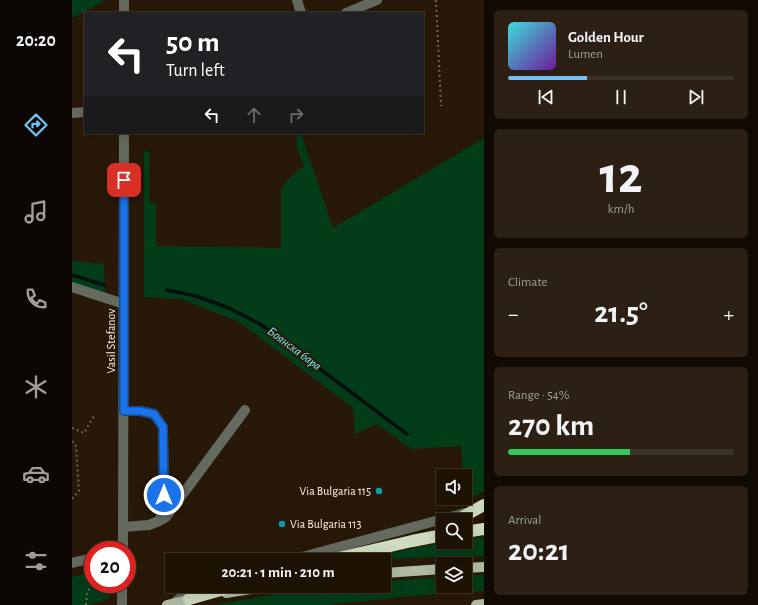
<!DOCTYPE html>
<meta charset="utf-8">
<style>
:root{--surface:#1e1205;--page:#2b2013;--text:#f1f3f6;--muted:#a19e9a;--line:#3c3227;--accent:#74c0f6}
body{margin:0;font-family:"Alegreya Sans",sans-serif;background:var(--page);color:var(--text);height:100vh;display:flex;flex-direction:column;font-size:15px;white-space:nowrap}
*{box-sizing:border-box;margin:0}
p{font-size:13px;color:var(--muted)}
.icon{flex:none;width:22px;height:22px;fill:none;stroke:currentColor;stroke-width:2;stroke-linecap:round;stroke-linejoin:round}
.map{position:relative;flex:1;overflow:hidden}
.drawer{display:flex;flex-direction:column;gap:10px;padding:10px;background:#100a03;width:274px}
.drawer>*{flex:none}
.hud{position:absolute;left:12px;top:12px;width:340px;height:122px;border-radius:0px;box-shadow:0 4px 16px #0002,0 0 0 1px var(--line);background:#202124;color:#fff;overflow:hidden}
.fabs{position:absolute;left:364px;top:469px;display:grid;gap:8px}
.fabs a{display:grid;place-items:center;width:36px;height:36px;border-radius:0px;background:var(--surface);box-shadow:0 4px 16px #0002,0 0 0 1px var(--line);font-size:20px}
.speed{position:absolute;left:12px;top:541px;display:flex;gap:8px;font-size:20px;font-weight:700;text-align:center}
.speed>*{display:grid;place-content:center;width:52px;height:52px;border-radius:50%;background:var(--surface);box-shadow:0 4px 16px #0002,0 0 0 1px var(--line);line-height:1}
.speed .limit{border:6px solid #d22;background:#fff;color:#111}
.pin{position:absolute;display:grid;place-items:center;width:34px;height:34px;color:#fff;margin:-17px;border-radius:8px;box-shadow:0 2px 6px #0006}
.me{position:absolute;width:44px;margin:-22px;rotate:0deg;stroke-linejoin:round;filter:drop-shadow(0 0 3px #0008)}
.turn{display:flex;align-items:center;gap:14px;height:84px;padding:0 16px;font-size:18px}
.turn .icon{width:52px;height:52px;stroke-width:2.5}
.turn b{display:block;font-size:28px;line-height:34px}
.lanes{display:flex;align-items:center;height:38px;padding:0 16px;background:#0003;justify-content:center;gap:20px;direction:ltr}
.lanes .off{opacity:.35}
.big{font-size:30px;font-weight:600;line-height:1.1}
.drawer .widget{flex:1;display:flex;flex-direction:column;justify-content:center;gap:6px;min-width:0;padding:0 14px;border-radius:6px;background:var(--page)}
.drawer .dial{align-items:center;gap:0}
.dial b{font-size:52px;line-height:1}
.song{display:flex;align-items:center;gap:12px}
.cover{width:48px;height:48px;border-radius:6px;background:linear-gradient(135deg,hsl(180 70% 55%),hsl(280 70% 35%))}
.played{height:4px;border-radius:2px;background:linear-gradient(90deg,var(--accent) 35%,var(--line) 35%)}
.keys{display:flex;justify-content:space-around;direction:ltr}
.heat{display:flex;justify-content:space-between;align-items:center;font-size:22px;direction:ltr}
.charge{height:6px;border-radius:3px;background:linear-gradient(90deg,#34c759 54%,var(--line) 0)}
.trip{position:absolute;left:93px;top:553px;width:226px;height:40px;border-radius:0px;background:var(--surface);box-shadow:0 4px 16px #0002,0 0 0 1px var(--line);font-weight:600;line-height:40px;text-align:center}
main{display:flex;flex:1;min-height:0}
.dock{display:flex;flex-direction:column;width:72px;justify-content:space-around;align-items:center;background:#0c0702;color:var(--muted)}
.dock .icon{width:28px;height:28px}
.dock .active{color:var(--accent)}
.dock b{font-size:18px;color:var(--text)}
.map>svg:first-child{display:block}
.green{fill:#033c19}
.lines{fill:none;stroke-linecap:round;stroke-linejoin:round}
.stream{stroke:#020f0f;stroke-width:3.5}
.path{stroke:#726354;stroke-width:2;stroke-dasharray:2 3;stroke-linecap:butt}
.minor{stroke:#656a60;stroke-width:10}
.major{stroke:#b0bba5;stroke-width:10}
.highway{stroke:#cedbc0;stroke-width:12}
.route-casing{stroke:#114b97;stroke-width:10}
.route{stroke:#1a73e8;stroke-width:7}
.culture-dot{fill:#0f9aa8;stroke:#281807;stroke-width:1.5}
.labels{text-anchor:middle;dominant-baseline:central;stroke-width:4;stroke-linejoin:round;paint-order:stroke}
.street-label{font-size:12px;fill:#fbefe4;stroke:#281807}
.poi-label{font-size:12px;fill:#fbefe4;stroke:#281807;text-anchor:end}
.water-label{font-size:13px;font-style:italic;fill:#79f6fa;stroke:#281807}
</style>
<main>
<nav class="dock">
<b>20:20</b>
<svg class="icon active" aria-label="directions" viewBox="0 0 24 24"><path d="M12 3l9 9-9 9-9-9zM9 14v-3h6M13 9l2 2-2 2"/></svg>
<svg class="icon" aria-label="music" viewBox="0 0 24 24"><path d="M9 18V5l10-2v13"/><circle cx="6" cy="18" r="3"/><circle cx="16" cy="16" r="3"/></svg>
<svg class="icon" aria-label="phone" viewBox="0 0 24 24"><path d="M5 4h4l2 5-3 2q2 4 5 5l2-3 5 2v4C11 20 4 13 5 4z"/></svg>
<svg class="icon" aria-label="climate" viewBox="0 0 24 24"><path d="M12 3v18M4 7l16 10M4 17L20 7"/></svg>
<svg class="icon" aria-label="car" viewBox="0 0 24 24"><path d="M5 17H2v-5l4-1 3-4h7l3 4 3 1v5h-3M9 17h6M6 11h13"/><circle cx="7" cy="17" r="2"/><circle cx="17" cy="17" r="2"/></svg>
<svg class="icon" aria-label="filters" viewBox="0 0 24 24"><path d="M4 7h16M4 17h16"/><circle cx="9" cy="7" r="2"/><circle cx="15" cy="17" r="2"/></svg>
</nav>
<div class="map">
<svg width="412" height="605" viewBox="0 0 412 605">
<rect width="100%" height="100%" fill="#281807"/>
<path class="green" d="M0 0H31V2L0 18Z
M224 133H229L261 228 412 138V491L393 503V476H391L389 446 339 449 305 424 283 434 281 408 167 322 109 299 72 297V151H77V202L84 203V246L209 248V190L216 179 232 166 225 148Z
M0 261 32 264 33 298 0 291Z
M412 537V556L353 557 306 560 308 556C336 549 364 542 393 542V540Z
M21 572V584H37L39 587 37 599 16 605H0V577Z
M393 575H412V591L349 595 256 605H142L215 592 266 586H312V581L371 577V586H393Z"/>
<g class="lines">
<path class="stream" d="M0 275 32 285
M95 290 124 296 157 308 188 324 335 434"/>
<path class="path" d="M364 0 369 106
M69 133H73
M0 428 12 433 23 414
M0 441 4 446 7 491 0 499
M14 605 15 593 21 582"/>
<path class="minor" d="M225 0 229 13
M52 13V0
M274 13 305 0
M0 113 13 112
M0 287 52 304
M89 520 94 517 173 410
M51 527 77 525 87 521 92 509 91 427 82 414 68 411H52
M51 550 52 133
M219 560 393 513
M0 563 21 558
M102 603 120 588 126 586
M50 605V584"/>
<path class="major" d="M393 568 412 567
M312 573 371 569
M154 593 198 586
M95 605 124 598
M404 605 412 604"/>
<path class="highway" d="M385 520 412 505
M393 532 412 529
M258 560 340 541 371 535
M117 599 163 586"/>
</g>
<g class="lines">
<g class="route-casing">
<path id="route" d="M52 180V411H68L82 414 91 427 92 495"/>
</g>
<use href="#route" class="route"/>
</g>
<g class="culture-dot">
<circle cx="307" cy="491" r="4"/>
<circle cx="210" cy="524" r="4"/>
</g>
<g class="labels">
<g class="street-label">
<text transform="translate(39 341) rotate(-90)">Vasil Stefanov</text>
</g>
<g class="poi-label">
<text x="299" y="491">Via Bulgaria 115</text>
<text x="218" y="524" text-anchor="start">Via Bulgaria 113</text>
</g>
<g class="water-label">
<text transform="translate(222 349) rotate(37)">Боянска бара</text>
</g>
</g>
</svg>
<div class="fabs">
<a><svg class="icon" aria-label="sound" viewBox="0 0 24 24"><path d="M4 9h4l5-4v14l-5-4H4zM17 9q2 3 0 6"/></svg></a>
<a><svg class="icon" aria-label="search" viewBox="0 0 24 24"><circle cx="10" cy="10" r="6"/><path d="M15 15l6 6"/></svg></a>
<a><svg class="icon" aria-label="layers" viewBox="0 0 24 24"><path d="M12 4l9 5-9 5-9-5zM3 14l9 5 9-5"/></svg></a>
</div>
<div class="speed"><div class="limit">20</div></div>
<div class="pin" style="left:52px;top:180px;background:#d93025"><svg class="icon" aria-label="arrive" viewBox="0 0 24 24"><path d="M6 21V4h12l-3 4 3 4H6"/></svg></div>
<svg class="me" style="left:92px;top:495px" viewBox="-20 -20 40 40"><circle r="17" fill="#1a73e8" stroke="#fff" stroke-width="3"/><path d="M0-11L8 9 0 5-8 9z" fill="#fff"/></svg>
<div class="trip">20:21 · 1 min · 210 m</div>
<div class="hud">
<div class="turn"><svg class="icon" aria-label="left" viewBox="0 0 24 24"><path d="M17 20v-9H6M10 6l-5 5 5 5"/></svg><div><b>50 m</b>Turn left</div></div>
<div class="lanes"><svg class="icon" aria-label="left" viewBox="0 0 24 24"><path d="M17 20v-9H6M10 6l-5 5 5 5"/></svg><svg class="icon off" aria-label="ahead" viewBox="0 0 24 24"><path d="M12 20V5M6 11l6-6 6 6"/></svg><svg class="icon off" aria-label="right" viewBox="0 0 24 24"><path d="M7 20v-9h11M14 6l5 5-5 5"/></svg></div>
</div>
</div>
<section class="drawer">
<div class="widget">
<div class="song"><i class="cover"></i><div><b>Golden Hour</b><p>Lumen</p></div></div>
<div class="played"></div>
<div class="keys"><svg class="icon" aria-label="previous" viewBox="0 0 24 24"><path d="M18 5L8 12l10 7zM5 5v14"/></svg><svg class="icon" aria-label="pause" viewBox="0 0 24 24"><path d="M8 5v14M16 5v14"/></svg><svg class="icon" aria-label="next" viewBox="0 0 24 24"><path d="M6 5l10 7-10 7zM19 5v14"/></svg></div>
</div>
<div class="widget dial"><b>12</b><p>km/h</p></div>
<div class="widget"><p>Climate</p>
<div class="heat"><a>−</a><b class="big">21.5°</b><a>+</a></div>
</div>
<div class="widget"><p>Range · 54%</p><b class="big">270 km</b><div class="charge"></div></div>
<div class="widget"><p>Arrival</p><b class="big">20:21</b></div>
</section>
</main>
